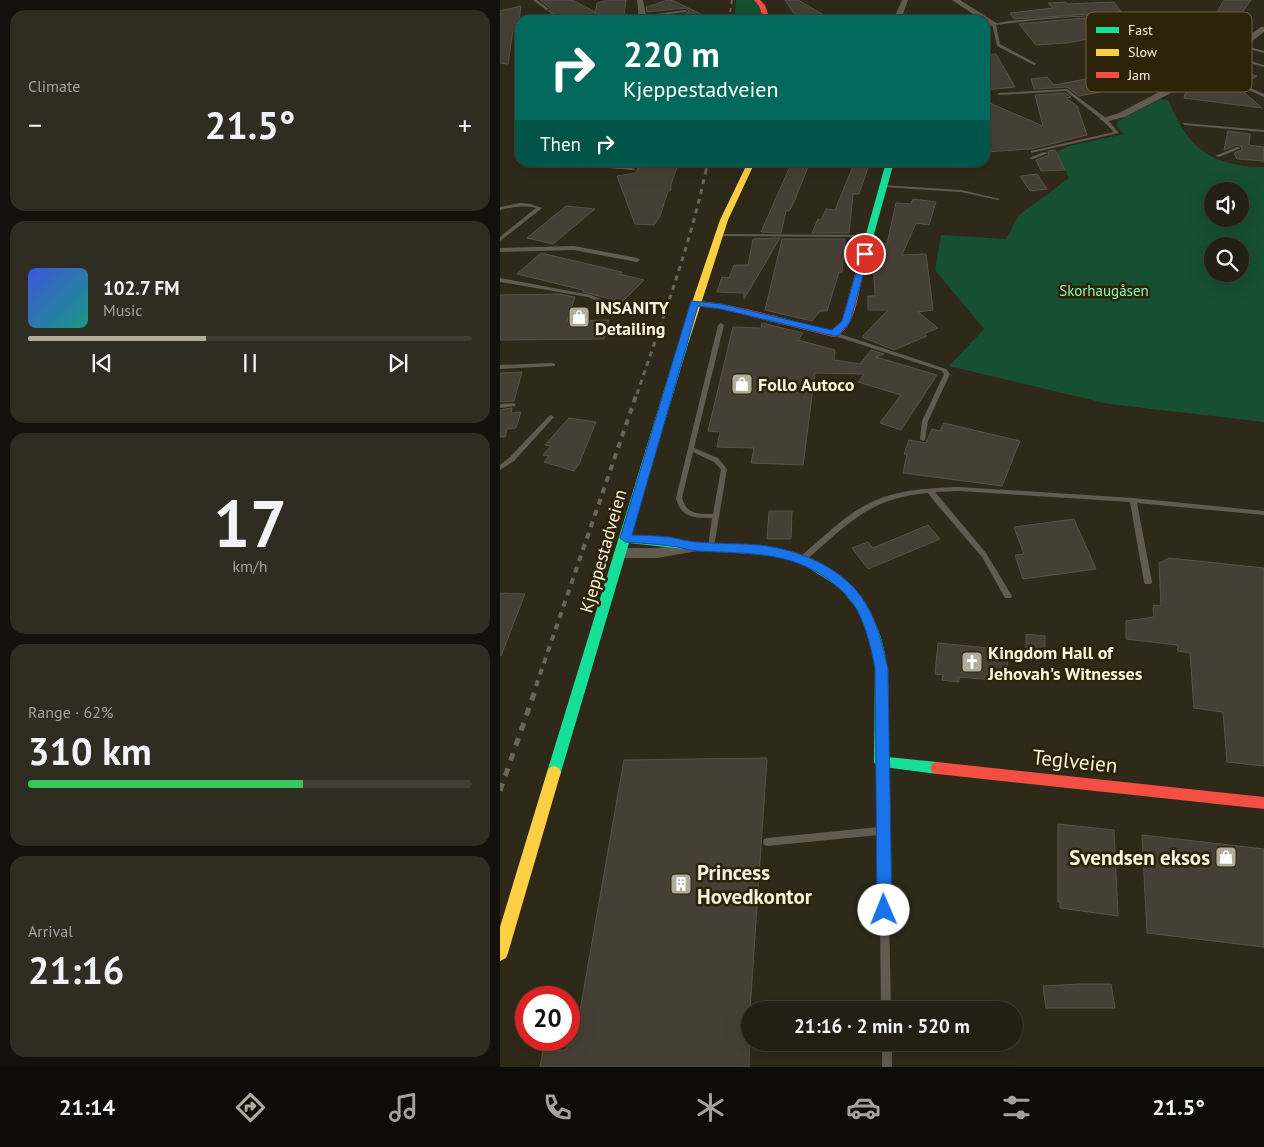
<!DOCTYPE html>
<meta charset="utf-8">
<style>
:root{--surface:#231f14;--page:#2f2c22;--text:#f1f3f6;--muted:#a3a2a0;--line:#403d34;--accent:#b2ac9d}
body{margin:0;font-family:"PT Sans",sans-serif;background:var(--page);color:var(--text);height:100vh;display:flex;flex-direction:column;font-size:19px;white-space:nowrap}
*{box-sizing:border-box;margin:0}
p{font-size:16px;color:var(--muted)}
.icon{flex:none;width:28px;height:28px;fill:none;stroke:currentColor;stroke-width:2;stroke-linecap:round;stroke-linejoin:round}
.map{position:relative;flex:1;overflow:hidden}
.side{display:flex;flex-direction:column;gap:10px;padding:10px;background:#13110b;width:500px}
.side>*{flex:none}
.banner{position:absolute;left:15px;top:15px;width:475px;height:152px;border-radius:15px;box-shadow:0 5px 20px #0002,0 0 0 1px var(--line);background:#00695c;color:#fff;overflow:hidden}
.fabs{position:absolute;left:704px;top:182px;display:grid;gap:10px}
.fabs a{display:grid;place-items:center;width:45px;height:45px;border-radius:50%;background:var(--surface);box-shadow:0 5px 20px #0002,0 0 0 1px var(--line);font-size:25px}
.speed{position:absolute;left:15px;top:986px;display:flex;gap:10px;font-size:25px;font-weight:700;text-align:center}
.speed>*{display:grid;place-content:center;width:65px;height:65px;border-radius:50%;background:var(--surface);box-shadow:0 5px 20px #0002,0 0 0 1px var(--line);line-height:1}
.speed .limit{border:8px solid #d22;background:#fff;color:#111}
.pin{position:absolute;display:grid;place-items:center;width:42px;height:42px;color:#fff;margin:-21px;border:2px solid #fff;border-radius:50%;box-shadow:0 1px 5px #0007}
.me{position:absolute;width:55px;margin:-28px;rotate:359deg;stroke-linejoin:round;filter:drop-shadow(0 0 4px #0008)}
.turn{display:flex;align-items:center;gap:18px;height:105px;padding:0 25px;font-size:22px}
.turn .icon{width:65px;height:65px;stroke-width:2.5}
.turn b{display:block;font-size:35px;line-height:42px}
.then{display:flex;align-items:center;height:48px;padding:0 25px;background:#0003;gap:10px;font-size:19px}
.big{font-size:38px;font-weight:600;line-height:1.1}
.side .tile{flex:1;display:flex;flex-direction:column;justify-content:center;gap:8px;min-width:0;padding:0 18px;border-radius:15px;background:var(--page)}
.side .dial{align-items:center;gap:0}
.dial b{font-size:65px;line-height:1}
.song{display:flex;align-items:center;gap:15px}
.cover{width:60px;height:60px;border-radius:8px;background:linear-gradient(135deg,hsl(230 70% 55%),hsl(170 70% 35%))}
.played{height:5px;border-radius:2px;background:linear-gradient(90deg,var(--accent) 40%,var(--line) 40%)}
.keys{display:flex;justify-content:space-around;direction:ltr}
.heat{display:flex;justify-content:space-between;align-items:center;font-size:28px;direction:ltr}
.charge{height:8px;border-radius:4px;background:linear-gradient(90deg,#34c759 62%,var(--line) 0)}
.trip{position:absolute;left:241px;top:1001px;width:282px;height:50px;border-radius:25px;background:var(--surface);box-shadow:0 5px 20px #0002,0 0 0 1px var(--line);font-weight:600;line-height:50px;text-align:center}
.tab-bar{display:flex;height:80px;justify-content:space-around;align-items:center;background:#0e0c08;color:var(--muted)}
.tab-bar .icon{width:35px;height:35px}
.tab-bar .on{color:var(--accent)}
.tab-bar b{font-size:22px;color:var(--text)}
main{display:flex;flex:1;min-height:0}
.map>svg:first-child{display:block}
.green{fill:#164f32;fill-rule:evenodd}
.building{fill:#463f35;stroke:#5a5248}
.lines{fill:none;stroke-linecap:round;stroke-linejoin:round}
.lane{fill:#635b51;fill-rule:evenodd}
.street{fill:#635b51;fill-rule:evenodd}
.fast{fill:#16e098;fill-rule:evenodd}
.slow{fill:#ffcf43;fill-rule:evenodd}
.jam{fill:#f24e42;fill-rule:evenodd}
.rail-far3{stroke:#6a645a;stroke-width:2;stroke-dasharray:4 4;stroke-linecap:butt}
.rail-far2{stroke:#6a645a;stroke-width:3;stroke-dasharray:5 5;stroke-linecap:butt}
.rail-far1{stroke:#6a645a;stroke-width:4;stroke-dasharray:6 6;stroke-linecap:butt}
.rail{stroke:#6a645a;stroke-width:5;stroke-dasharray:8 8;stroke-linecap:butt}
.route{fill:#1a73e8;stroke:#114b97}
.labels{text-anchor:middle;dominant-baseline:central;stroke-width:5;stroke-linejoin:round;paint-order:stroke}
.far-park-label{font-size:15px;fill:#87f9bc;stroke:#2d2308}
.poi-label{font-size:18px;font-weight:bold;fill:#f9f3e3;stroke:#2d2308;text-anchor:start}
.street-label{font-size:18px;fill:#f9f3e3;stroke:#2d2308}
.near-street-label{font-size:21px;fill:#f9f3e3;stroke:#2d2308}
.near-poi-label{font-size:21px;font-weight:bold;fill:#f9f3e3;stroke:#2d2308;text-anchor:end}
.key{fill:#2d2308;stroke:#6a614a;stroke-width:1}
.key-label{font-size:14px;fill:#f9f3e3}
</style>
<main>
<section class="side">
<div class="tile"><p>Climate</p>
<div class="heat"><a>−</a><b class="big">21.5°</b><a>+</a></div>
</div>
<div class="tile">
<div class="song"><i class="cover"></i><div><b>102.7 FM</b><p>Music</p></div></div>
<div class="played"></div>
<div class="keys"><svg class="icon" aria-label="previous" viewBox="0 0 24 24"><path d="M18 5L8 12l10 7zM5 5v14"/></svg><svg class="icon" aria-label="pause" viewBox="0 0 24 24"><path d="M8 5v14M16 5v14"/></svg><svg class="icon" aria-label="next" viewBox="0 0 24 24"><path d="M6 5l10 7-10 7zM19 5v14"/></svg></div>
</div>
<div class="tile dial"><b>17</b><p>km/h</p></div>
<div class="tile"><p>Range · 62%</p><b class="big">310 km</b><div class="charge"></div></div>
<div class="tile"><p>Arrival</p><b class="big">21:16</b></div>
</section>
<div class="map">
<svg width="764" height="1067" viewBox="0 0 764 1067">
<rect width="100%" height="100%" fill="#2f291a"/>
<path class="green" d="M236 0H257L267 20H234Z
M660 99 668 100C674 112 679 125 687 135 704 160 736 167 764 167V422L609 404 449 366 484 329 435 270 441 235 506 239 519 215 569 178 556 152 569 146 624 134 618 128 617 122ZM712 191H740V219H712ZM712 246H740V274H712Z"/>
<path class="building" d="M40 0H73L95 12 64 20 48 11 51 10 50 8Z
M108 0H126L124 15 122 18H114V20H94L97 3Z
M168 0 174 1 213 20H163L157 17 186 14 189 11 185 8 147 12 146 7Z
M285 0H298L322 14 296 17Z
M724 0H751L734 24 725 23 723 26 711 23Z
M566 2 568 4 614 2 621 12 514 19 510 13 553 8 548 3Z
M21 6 18 31H13L8 64 0 63V11Z
M584 18H624L633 32 625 31 621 62 598 61 599 37 567 43 536 45 519 24Z
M496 54 515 87 485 90V55Z
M737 70 757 76 745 83 716 71 729 74Z
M710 75 739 88 762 108 684 98 687 87Z
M547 77 554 85 586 79 601 92 579 96 567 87 534 89 531 79Z
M565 93 571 97 566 98 577 106 587 135 531 149 485 152V101L543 126 535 95Z
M728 131 750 134 749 145 764 147V161L737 159 734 153 742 150 741 146 736 145 724 150Z
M555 150 565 170 541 171 536 160 549 155 548 151Z
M142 162H179L171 184V190L168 191 160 216 154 225 135 224 117 176 136 173 140 163Z
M292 162H310L294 202 289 211H286L281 233 261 232Z
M354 164 369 165 359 194H353L349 233H312L318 219 321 220 326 209 335 210Z
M537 174 547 189 530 191 520 176Z
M413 199 436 202 429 225 416 223 402 255 426 254 433 310 418 312 438 328 424 334 427 336 394 350 362 337 388 310H368V296H375L373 256 376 246H381L382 243 387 244 396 203 411 204Z
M66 206 95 209 53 244 27 238Z
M280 238 244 299V293L217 292 222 277 229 278 234 265H248L253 239Z
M282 239H345L342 272H339L327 311H320L312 321 265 310Z
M41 253 122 272 119 274 144 280 123 301H119L83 292V290L17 274Z
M59 294 75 297 67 321 109 320 104 339 0 340V295Z
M262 323 303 333 298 340 335 350 334 360 360 364 371 350 384 354 376 357 437 375 401 430 380 423 401 395 358 382 364 374 315 373 303 465 251 463 254 448 217 447 220 432 208 431 233 327 261 328Z
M22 372 14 401 0 402V373Z
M12 408 11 413 21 412 16 428 7 429 5 437H0V410Z
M69 418 96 422 79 464 74 471 44 462 49 456 43 455 51 446 45 445Z
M444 423 520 441 502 486 403 473 407 454H404L409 440 426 443 432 429 440 431Z
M269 511H292L291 539H267Z
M574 519 596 569 523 579 515 555 524 554 514 527Z
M428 525 440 539 368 569 352 548 368 542 373 548Z
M669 558 764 568V766L727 762 723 712 694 708 690 653 678 651 677 645 626 639V621L654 617 653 605 661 606 659 563Z
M0 593 25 594 1 656 0 655Z
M526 634 545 636V652L526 650Z
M438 643 508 650 507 681 459 677V682L442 680 443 675 435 674Z
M267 758 250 1010 249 1067H40L43 1051 66 1050 74 1011H80L124 760Z
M558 824 614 830 618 916 560 908V902H558Z
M642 835 764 849V947L647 933Z
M580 984H611L615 1008H546L543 986Z"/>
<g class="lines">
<path class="lane" d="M33 0H37L49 9 46 10Z
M185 10 187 11 186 12 143 17 141 16Z
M617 14 670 18 759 34 757 35C717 29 677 20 637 17 590 14 542 19 496 25L500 44 535 63 536 64 534 65 497 46 492 24 509 21 556 17Z
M742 45 764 51V53L742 47Z
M730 55 764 65V67L729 57 728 56Z
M646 58 664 65 686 83 683 84 662 67 645 60 644 59Z
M708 69 764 94V97L707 71 706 70Z
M567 89 606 118 619 133 531 153V151L614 132 602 120 566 91 499 95 497 94 499 93Z
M683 123 764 130V132L685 125 683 124Z
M737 147 741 148 719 157 715 156Z
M544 152 548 153 533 159 529 158Z
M79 164 133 168 135 169 133 170 81 166 79 165Z
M382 185 461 190 500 199 498 200 461 192 384 187 382 186Z
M20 203 30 204 42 208 0 241V237L36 208C24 205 12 207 0 210V207Z
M217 234 370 235 372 236 370 237 219 236H217Z
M74 246 137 258 140 260 137 262 74 250 0 252V248Z
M0 278 91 295 126 310 125 311H121L88 297 0 282Z
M221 323 224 325 194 448 218 458 227 469 214 547 211 550 208 547 212 518C194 518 181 518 176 498L218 325ZM193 452 214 462 221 469 213 514C198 514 187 515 182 498Z
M334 332 446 369 450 374 428 421 425 440 423 441 420 439 422 421 444 374 442 371 332 335V333Z
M53 363 55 364V366L0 369V365Z
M13 403 15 404 16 405 15 406 0 408V404Z
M51 415 54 417 53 418 14 461 0 470V465L10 457 49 416Z
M459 487 633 498 764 511V515L637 503 652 582 651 584H645L644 582 630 502 459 491 435 492 486 553 512 596 511 598H505L482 557 434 501 428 493C369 498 348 524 305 561H301L299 559C306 550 317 543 325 535 337 525 348 515 362 507 391 490 426 488 459 487Z
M382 761 385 762 386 765 391 1010H381L379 835 267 846 264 845 263 842 264 839 267 838 379 827 378 765 379 762Z
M382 1042H392V1067H382Z"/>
<path class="street" d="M137 0H143L147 20H139Z
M402 0H408L401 20H393Z
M452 0H460L498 24 491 26Z
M761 27H764V32L711 72 625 117 604 122 600 119 619 113 705 68Z
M78 162H87L81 168 76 165Z
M192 542 197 543 199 547 197 551 157 558H121L116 557 114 553 116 549 121 548H157Z"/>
<path class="fast" d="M386 162H394L363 274 362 276H356L355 274Z
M184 338 189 341 131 535C155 537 179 541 203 543 227 544 252 544 275 548 331 556 376 599 385 654 391 687 388 723 388 757L437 762 442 764 444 768 442 772 437 774 376 766 374 762 375 669 373 652 363 620 357 609 339 587 299 562 276 556 194 550 129 543 61 772 59 776 54 778 49 776 47 772 179 341Z"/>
<path class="slow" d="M248 162H255L228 220 189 341 187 343H181L179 341 220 220Z
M54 766 59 768 61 772 8 953 6 958 0 961V927L47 772 49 768Z"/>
<path class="jam" d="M254 0H260L265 5 270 20H264L259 6Z
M359 271 363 274C358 293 356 329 334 337L221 309 195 306 191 303C202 294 312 326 332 331L342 321 355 274Z
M437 762 764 797V809L437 774 432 772 430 768 432 764Z"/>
<path class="rail-far3" d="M229 20 232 0
M206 171 208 162"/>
<path class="rail-far2" d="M137 394C162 320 190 246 206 170"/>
<path class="rail-far1" d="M36 686 137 393"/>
<path class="rail" d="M0 791 37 685"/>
</g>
<path class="route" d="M362 252 369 254 350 322 338 336H334L221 309 198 306 132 535C145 535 157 536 170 537 179 539 187 541 196 542 217 544 239 543 260 545 300 550 345 568 366 604 378 624 383 647 388 669L392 910 390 916 384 918 379 916 377 910 375 669C371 648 367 629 357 610 351 598 339 588 329 580 288 550 245 554 197 551 188 550 180 547 171 546 156 544 140 543 125 542L120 538 191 301 221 304 332 330 342 321Z"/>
<defs>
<g id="shop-square" transform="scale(1.125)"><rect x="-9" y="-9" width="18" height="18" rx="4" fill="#b2ac9d" stroke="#2d2308"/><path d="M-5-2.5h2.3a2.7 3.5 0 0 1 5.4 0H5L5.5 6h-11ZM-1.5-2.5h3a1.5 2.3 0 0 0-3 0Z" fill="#fff"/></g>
<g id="church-square" transform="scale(1.125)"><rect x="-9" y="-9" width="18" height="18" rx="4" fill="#b2ac9d" stroke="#2d2308"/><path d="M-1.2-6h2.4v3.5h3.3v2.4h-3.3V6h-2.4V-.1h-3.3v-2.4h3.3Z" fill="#fff"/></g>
<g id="building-square" transform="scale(1.125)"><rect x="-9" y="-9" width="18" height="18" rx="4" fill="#b2ac9d" stroke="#2d2308"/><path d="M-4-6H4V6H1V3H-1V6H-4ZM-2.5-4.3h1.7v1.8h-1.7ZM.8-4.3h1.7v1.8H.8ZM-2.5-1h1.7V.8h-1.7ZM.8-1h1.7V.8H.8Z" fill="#fff"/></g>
</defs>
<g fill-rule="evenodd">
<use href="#shop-square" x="79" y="317"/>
<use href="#shop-square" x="242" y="384"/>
<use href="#church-square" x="472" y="662"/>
<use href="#shop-square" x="726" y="857"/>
<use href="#building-square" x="181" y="884"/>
</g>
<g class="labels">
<g class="far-park-label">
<text x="604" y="290">Skorhaugåsen</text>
</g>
<g class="poi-label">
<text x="95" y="307">INSANITY<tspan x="95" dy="21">Detailing</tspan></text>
<text x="258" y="384">Follo Autoco</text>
<text x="488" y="652">Kingdom Hall of<tspan x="488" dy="21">Jehovah's Witnesses</tspan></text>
</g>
<g class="street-label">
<text transform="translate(103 551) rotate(-74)">Kjeppestadveien</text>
</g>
<g class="near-street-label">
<text transform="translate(575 761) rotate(6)">Teglveien</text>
</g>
<g class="near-poi-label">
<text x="710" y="857">Svendsen eksos</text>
<text x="197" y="872" text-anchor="start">Princess<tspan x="197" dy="24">Hovedkontor</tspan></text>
</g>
</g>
<rect x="586" y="12" width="166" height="80" rx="8" class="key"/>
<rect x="596" y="27" width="23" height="6" fill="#16e098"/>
<rect x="596" y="49" width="23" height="7" fill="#ffcf43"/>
<rect x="596" y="72" width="23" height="6" fill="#f24e42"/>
<g class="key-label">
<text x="628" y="35">Fast</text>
<text x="628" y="57">Slow</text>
<text x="628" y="80">Jam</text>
</g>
</svg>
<div class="fabs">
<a><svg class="icon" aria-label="sound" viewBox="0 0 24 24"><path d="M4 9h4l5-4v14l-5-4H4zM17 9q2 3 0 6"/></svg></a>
<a><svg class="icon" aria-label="search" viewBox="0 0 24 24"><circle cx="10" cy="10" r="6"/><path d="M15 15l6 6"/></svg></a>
</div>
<div class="speed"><div class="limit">20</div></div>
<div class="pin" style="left:365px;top:254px;background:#d93025"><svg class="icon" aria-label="arrive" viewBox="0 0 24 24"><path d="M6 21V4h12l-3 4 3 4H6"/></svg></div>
<svg class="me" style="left:384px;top:910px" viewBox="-20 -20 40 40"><circle r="19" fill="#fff"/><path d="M0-13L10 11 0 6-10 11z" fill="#1a73e8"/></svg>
<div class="trip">21:16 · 2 min · 520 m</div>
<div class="banner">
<div class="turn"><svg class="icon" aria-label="right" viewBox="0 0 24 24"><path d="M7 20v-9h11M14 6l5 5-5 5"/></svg><div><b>220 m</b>Kjeppestadveien</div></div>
<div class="then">Then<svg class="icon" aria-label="right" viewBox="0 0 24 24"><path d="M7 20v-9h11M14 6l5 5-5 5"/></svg></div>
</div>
</div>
</main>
<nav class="tab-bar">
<b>21:14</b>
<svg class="icon on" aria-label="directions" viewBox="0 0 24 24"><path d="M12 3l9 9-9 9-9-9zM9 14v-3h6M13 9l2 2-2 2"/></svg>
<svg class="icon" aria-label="music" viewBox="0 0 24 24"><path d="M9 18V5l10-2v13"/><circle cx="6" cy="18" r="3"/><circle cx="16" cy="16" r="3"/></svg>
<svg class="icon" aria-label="phone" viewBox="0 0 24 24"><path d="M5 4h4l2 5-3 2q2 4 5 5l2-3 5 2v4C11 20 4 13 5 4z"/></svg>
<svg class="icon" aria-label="climate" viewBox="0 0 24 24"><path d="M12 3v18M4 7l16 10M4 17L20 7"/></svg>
<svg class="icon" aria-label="car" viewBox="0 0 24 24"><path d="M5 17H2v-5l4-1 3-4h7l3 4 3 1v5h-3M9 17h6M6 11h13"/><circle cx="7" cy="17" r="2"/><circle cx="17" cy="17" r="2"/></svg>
<svg class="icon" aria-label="filters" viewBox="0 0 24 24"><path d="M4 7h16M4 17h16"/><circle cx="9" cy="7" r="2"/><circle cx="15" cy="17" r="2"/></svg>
<b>21.5°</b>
</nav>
